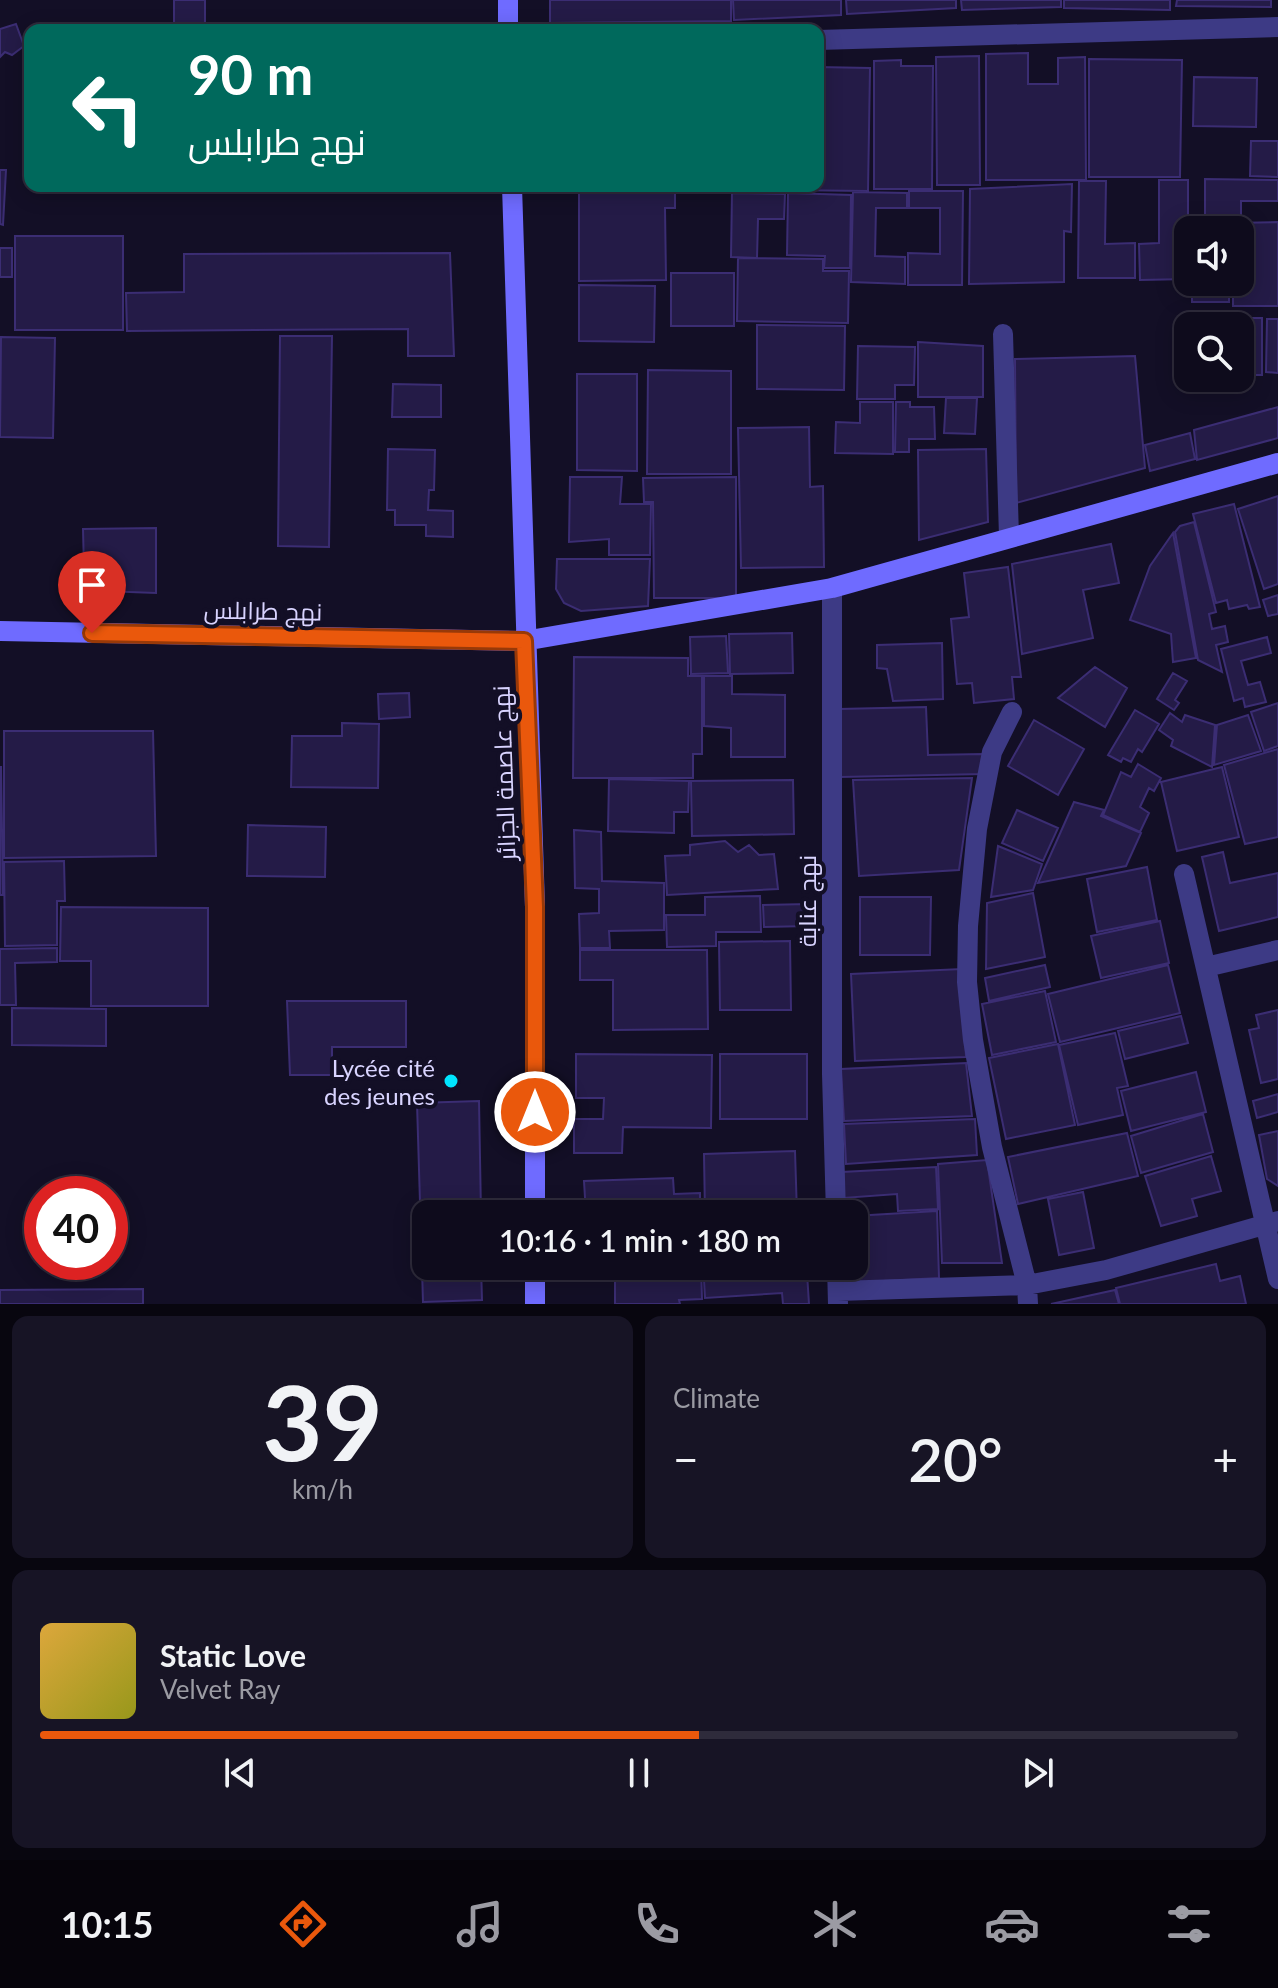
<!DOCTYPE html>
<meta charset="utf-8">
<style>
:root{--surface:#0e0b1c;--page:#171425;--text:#f1f3f6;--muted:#9b9ba3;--line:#2e2b3b;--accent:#ea580c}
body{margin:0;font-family:Lato,Cairo,sans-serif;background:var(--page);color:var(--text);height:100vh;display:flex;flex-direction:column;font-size:30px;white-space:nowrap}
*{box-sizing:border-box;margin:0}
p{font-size:26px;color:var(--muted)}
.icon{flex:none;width:44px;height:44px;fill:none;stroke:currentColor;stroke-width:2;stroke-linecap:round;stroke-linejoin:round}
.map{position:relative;height:1304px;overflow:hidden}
.panel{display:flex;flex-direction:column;gap:12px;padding:12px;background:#08060f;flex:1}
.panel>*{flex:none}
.guide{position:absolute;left:24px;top:24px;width:800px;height:168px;border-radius:16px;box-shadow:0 4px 20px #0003,0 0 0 2px var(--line);background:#00695c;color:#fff;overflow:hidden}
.tools{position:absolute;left:1174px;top:216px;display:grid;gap:16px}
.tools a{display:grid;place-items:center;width:80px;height:80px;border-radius:16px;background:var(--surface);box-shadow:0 4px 20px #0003,0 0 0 2px var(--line);font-size:40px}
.speed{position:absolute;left:24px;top:1176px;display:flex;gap:16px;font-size:40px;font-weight:700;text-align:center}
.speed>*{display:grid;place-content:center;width:104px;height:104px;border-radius:50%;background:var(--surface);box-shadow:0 4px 20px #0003,0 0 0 2px var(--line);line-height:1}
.speed .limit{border:12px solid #d22;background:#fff;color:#111}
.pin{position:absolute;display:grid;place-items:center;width:68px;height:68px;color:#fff;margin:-82px -34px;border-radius:50% 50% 50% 0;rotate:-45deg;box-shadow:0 0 8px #0007}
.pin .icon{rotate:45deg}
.me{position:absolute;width:88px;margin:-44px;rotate:0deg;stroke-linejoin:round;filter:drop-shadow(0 0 6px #0008)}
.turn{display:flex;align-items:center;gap:28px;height:168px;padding:0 32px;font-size:36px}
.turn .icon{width:104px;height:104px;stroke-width:2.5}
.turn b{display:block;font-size:56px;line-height:68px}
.big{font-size:60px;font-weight:600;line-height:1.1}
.panel .widget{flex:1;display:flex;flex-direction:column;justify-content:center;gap:12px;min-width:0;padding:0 28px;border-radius:16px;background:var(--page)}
.panel .dial{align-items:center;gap:0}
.dial b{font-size:104px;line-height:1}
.song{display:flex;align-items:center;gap:24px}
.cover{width:96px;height:96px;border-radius:12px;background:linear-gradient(135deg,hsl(40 70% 55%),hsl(60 70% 35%))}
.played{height:8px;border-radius:4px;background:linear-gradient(90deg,var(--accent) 55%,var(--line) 55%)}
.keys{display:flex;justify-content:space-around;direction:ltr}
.heat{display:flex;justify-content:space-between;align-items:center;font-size:44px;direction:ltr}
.panel .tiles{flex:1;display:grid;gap:12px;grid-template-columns:1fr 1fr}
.widget:last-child{grid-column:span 2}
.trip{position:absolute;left:412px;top:1200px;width:456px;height:80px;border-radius:16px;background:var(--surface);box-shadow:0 4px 20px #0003,0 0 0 2px var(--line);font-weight:600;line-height:80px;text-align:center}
.tabs{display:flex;height:128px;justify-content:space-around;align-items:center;background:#06040b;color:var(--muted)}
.tabs .icon{width:56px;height:56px}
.tabs .active{color:var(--accent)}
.tabs b{font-size:36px;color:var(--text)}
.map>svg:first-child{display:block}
.building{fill:#241b47;stroke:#3b2d73;stroke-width:2}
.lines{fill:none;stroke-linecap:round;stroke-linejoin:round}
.street{stroke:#3d3a85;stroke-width:20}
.secondary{stroke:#6f6bff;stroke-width:20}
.route-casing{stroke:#983908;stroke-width:20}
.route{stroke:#ea580c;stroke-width:14}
.poi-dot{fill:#00e5ff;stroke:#130f26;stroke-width:3}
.labels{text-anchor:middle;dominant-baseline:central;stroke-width:8;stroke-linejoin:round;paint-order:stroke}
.street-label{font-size:24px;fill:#d9d4ff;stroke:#130f26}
.poi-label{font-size:24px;fill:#d9d4ff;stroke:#130f26;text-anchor:end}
</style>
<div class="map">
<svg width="1278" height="1304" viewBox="0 0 1278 1304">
<rect width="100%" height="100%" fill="#130f26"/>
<path class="building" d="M174 0H205V30H174Z
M550 0H731V21L550 23Z
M733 0H841V15L734 20Z
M846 0H956V8L847 14Z
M961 0H1061V7L962 10Z
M1064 0H1170V10L1064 8Z
M1177 0H1271V7L1176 6Z
M16 24 24 46 12 55 5 52 0 57V29Z
M1028 53V84H1058V58L1085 57 1086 180H986V54Z
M979 56 980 185H937L936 57Z
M1089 59 1182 60 1180 177H1089Z
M901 60V66H933L932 189H874V61Z
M818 67 870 68 868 191 783 190V186H818Z
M1194 77 1257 78 1256 127 1193 126Z
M1251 141H1278V177L1250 176Z
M0 170H6L3 225 0 224Z
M1205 179 1278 180V201H1241V217H1205Z
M1159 180H1188V279L1140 280 1139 244 1159 243Z
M1079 181H1106L1105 244 1135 243V278H1078Z
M1072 184 1071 232 1064 231V282L969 284 970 189Z
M579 186 675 188V208H665L666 280 579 281Z
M714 186H779V190L714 189Z
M909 191H963L962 285H908V253L940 254V208H909Z
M853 192 907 193V208H876L875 256 905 257V284L851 282Z
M732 193 785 194 784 219H758L757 258 731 257Z
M788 193 851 195 850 268H824L825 256 787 255Z
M1191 218H1209V227H1229V230H1191Z
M1278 222V306H1233V282H1240V230H1233V223Z
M15 236H123V330H15Z
M0 248H12V277H0Z
M450 253 454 356H408V329L127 331 126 293 184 292V254Z
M738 258 823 259V271H849L848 323 737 321Z
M671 273H734V326H671Z
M1192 282H1229V302H1192Z
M579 285 655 286 654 342 579 341Z
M1220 318H1262V375H1240V326H1220Z
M1267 319H1278V373L1266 372Z
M757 325 845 326 844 390 757 389Z
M280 336H332L329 547 278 546Z
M1 337 55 338 53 438 0 437Z
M918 342 983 346V397H918Z
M858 346 915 347 914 385H895V399H857Z
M1135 356 1145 468 1016 503 1015 359Z
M648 370 731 371V474H647Z
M577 374H637V471L577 470Z
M393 384 441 385V417H392Z
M946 398H977L975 434 944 433Z
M860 402H893V454L835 453 836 422 860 423Z
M896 402H910V407H934L935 439H909V452H895Z
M1278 407V438L1197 460 1194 430Z
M809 427 810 487 823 486 824 567 741 568 738 428Z
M1190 433 1195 459 1150 471 1145 445Z
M388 449 435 450 434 490H429L428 510 453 511V537L426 536V525H395V510H387Z
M986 449 988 522 919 540 918 450Z
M570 477H622L620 504H651L650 555H609V539L569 542Z
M736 477V598H654L653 502H644L643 478Z
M1278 496V584L1264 589 1238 509Z
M1234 504 1260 607 1249 609 1247 605 1229 609 1227 600 1216 603 1193 514Z
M1194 522 1216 612 1209 614 1212 629 1225 626 1228 642 1216 645 1222 672 1198 660 1175 532 1180 526Z
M156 528V593L75 590V570L84 569 83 529Z
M1173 533 1196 658 1173 662 1171 634 1130 620 1150 566Z
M1111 544 1119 583 1083 590 1093 638 1022 654 1012 564Z
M557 559H650L648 606 581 611 564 603 556 589Z
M1008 567 1021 677H1012L1014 699 974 703 972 683 957 684 951 619 969 617 964 573Z
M1278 595V614L1268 616 1263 600Z
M792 633 793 673 730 674 729 634Z
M726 636 728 673 691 674 690 637Z
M1267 637 1271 653 1241 661 1248 685 1260 682 1266 702 1245 707 1243 698 1234 701 1221 649Z
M942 643 943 699 893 701 887 669 877 668V645Z
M574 657 688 658V676H702V754H693V778H573Z
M1095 667 1127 688 1105 727 1058 698Z
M1173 673 1187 681 1175 700 1179 703 1174 710 1157 699Z
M704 676H732V694L785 695V757H731V728L704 726Z
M409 693 410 717 379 719 378 694Z
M1278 703V746L1264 751 1251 712Z
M926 707 928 755 983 754 984 774 840 777 839 709Z
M1135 710 1159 724 1142 752 1138 749 1131 762 1123 758 1121 762 1108 755Z
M1170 713 1182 722 1185 715 1215 725 1212 767 1171 746 1173 740 1159 730Z
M1248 715 1261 751 1214 765 1217 725Z
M1034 720 1084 749 1058 795 1008 766Z
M342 723 379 724 378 788 291 787 292 736H342Z
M4 731H153L156 856 4 858Z
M1278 749V837L1245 844 1224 765Z
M1138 764 1161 778 1154 791 1149 788 1140 807 1149 813 1140 832 1103 815 1121 772 1131 777Z
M0 767H1L3 895H0Z
M1222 767 1239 837 1177 851 1161 782Z
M972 778 959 870 859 876 853 780Z
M609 779 689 781 688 812H674V833L608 831Z
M793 780 794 834 692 836 691 781Z
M1074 802 1104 810 1101 816 1141 833 1126 866 1038 883Z
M1017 810 1058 828 1043 861 1002 843Z
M248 825 326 827 325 877 247 876Z
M574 830 601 832 602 881 664 883V930L609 931 610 948H580L579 914 599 913V889L575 888Z
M725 841 738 852 749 845 759 855 774 854 778 889 667 895 665 856 690 855V845Z
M998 846 1042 864 1033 890 991 897Z
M1223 852 1230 883 1278 873V917L1219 931 1202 857Z
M64 861 65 901H57V945L5 946 4 862Z
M1147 867 1157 920 1097 932 1087 879Z
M1033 893 1045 957 986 969 987 903Z
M760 896 761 932H716V946L667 947 666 915H705V897Z
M860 897H931L930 955H860Z
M808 904V926L764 927 763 905Z
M61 907 208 908V1006H91V961H60Z
M1160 921 1169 963 1101 978 1091 936Z
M790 941 791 1010H720L719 942Z
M57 948V962L15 963 16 1005H0V949Z
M580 950H707L708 1029 613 1030V980H580Z
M1045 965 1050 987 989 1001 985 978Z
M1168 965 1180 1013 1060 1042 1048 994Z
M962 969 966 1057 855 1061 851 974Z
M1045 991 1056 1042 992 1055 982 1004Z
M287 1001H406V1047H332V1075H290Z
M12 1008 106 1009V1046L12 1045Z
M1278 1010V1079L1261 1083 1249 1030 1259 1028 1256 1015Z
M1181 1016 1188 1043 1125 1059 1118 1031Z
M1115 1033 1128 1086 1117 1088 1123 1115 1078 1125 1059 1045Z
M1058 1044 1075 1125 1006 1139 989 1058Z
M576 1054 712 1055 711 1128 623 1127 622 1153H574V1119H603L604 1098H576Z
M720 1054H807V1119H720Z
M966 1063 972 1116 844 1121 841 1069Z
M1196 1072 1206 1112 1131 1131 1121 1091Z
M1278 1094V1112L1257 1118 1253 1101Z
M479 1101 481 1214H426V1266H481L482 1300 423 1302 417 1103Z
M1203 1114 1213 1152 1141 1173 1131 1136Z
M975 1119 977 1155 846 1164 844 1124Z
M1278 1131V1186L1267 1179 1259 1135Z
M1127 1133 1138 1176 1018 1204 1008 1157Z
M795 1151 797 1214H705L704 1154Z
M1211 1156 1221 1191 1192 1199 1197 1216 1161 1226 1145 1176Z
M987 1160 1002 1263H942L938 1164Z
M936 1167 938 1209 898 1211 897 1194 843 1198 842 1172Z
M673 1178 674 1194 700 1193V1214H586L584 1181Z
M1083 1192 1094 1248 1059 1255 1048 1199Z
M937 1211 939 1278 847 1283V1266H854V1216Z
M1216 1264 1220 1281 1240 1276 1246 1304H1120L1116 1288Z
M588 1266H618V1271L588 1272Z
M655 1266H701L702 1299 679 1300 680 1304H615V1274L656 1273Z
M807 1273 809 1304H783L782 1293 705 1298 704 1280Z
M143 1289V1304H0V1290Z
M1115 1290 1119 1304H1051Z"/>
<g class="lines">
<path class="street" d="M818 40 1278 27
M1003 334 1009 537
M832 588V1074L836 1214
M1012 712 992 752 977 829 968 926 967 982 973 1040 992 1147 1027 1285 1028 1304
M1184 874 1278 1279
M1206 967 1278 950
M837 1266 838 1304
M838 1291 1027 1285 1106 1270 1278 1221"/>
<path class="secondary" d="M508 30V0
M512 186 535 907V1214
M0 631 524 641 832 588 1278 463
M535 1266V1304"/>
</g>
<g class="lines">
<g class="route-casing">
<path id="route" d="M92 633 524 641 535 907V1112"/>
</g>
<use href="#route" class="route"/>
</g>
<circle class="poi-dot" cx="451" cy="1081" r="8"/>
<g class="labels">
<g class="street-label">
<text transform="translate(263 610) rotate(1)">نهج طرابلس</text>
<text transform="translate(503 773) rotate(-92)">نهج عاصمة الجزائر</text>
<text transform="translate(806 901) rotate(-90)">نهج عنابة</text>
</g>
<g class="poi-label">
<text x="435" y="1067">Lycée cité<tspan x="435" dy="28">des jeunes</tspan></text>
</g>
</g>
</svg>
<div class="tools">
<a><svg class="icon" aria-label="sound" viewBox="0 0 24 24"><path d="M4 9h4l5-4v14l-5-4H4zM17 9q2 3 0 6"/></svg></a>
<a><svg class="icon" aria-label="search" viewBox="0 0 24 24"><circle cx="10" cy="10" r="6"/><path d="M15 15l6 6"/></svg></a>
</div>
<div class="speed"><div class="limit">40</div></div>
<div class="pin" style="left:92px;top:633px;background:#d93025"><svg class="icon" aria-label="arrive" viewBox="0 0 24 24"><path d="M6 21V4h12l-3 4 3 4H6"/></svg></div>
<svg class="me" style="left:535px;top:1112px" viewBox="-20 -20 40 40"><circle r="17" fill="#ea580c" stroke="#fff" stroke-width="3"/><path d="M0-11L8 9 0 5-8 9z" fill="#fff"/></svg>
<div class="trip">10:16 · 1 min · 180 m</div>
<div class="guide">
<div class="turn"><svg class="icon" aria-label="left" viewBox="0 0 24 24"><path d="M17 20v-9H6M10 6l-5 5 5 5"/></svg><div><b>90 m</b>نهج طرابلس</div></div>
</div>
</div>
<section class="panel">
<div class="tiles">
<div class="widget dial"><b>39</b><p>km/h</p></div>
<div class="widget"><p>Climate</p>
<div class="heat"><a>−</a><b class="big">20°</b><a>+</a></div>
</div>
<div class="widget">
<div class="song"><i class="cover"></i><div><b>Static Love</b><p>Velvet Ray</p></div></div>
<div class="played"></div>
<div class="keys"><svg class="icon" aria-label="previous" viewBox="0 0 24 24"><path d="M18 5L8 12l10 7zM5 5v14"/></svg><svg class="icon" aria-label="pause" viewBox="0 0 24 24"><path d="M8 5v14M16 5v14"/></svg><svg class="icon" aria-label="next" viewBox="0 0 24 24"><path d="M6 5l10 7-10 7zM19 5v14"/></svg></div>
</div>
</div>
</section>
<nav class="tabs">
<b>10:15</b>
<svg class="icon active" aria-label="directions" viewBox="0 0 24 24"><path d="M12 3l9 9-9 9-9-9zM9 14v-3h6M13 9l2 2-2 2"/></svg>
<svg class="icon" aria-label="music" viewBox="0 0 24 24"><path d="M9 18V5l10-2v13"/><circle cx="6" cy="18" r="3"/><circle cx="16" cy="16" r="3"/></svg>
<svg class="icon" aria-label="phone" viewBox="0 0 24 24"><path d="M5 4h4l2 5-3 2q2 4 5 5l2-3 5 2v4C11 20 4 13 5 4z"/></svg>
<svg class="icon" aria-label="climate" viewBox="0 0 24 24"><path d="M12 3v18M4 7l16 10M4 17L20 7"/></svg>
<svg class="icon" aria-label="car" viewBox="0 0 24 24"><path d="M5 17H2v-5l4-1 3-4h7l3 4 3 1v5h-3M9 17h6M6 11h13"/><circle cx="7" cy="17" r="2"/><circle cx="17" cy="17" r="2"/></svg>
<svg class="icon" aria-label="filters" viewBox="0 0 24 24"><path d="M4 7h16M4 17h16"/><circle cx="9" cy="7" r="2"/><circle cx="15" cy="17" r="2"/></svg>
</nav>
